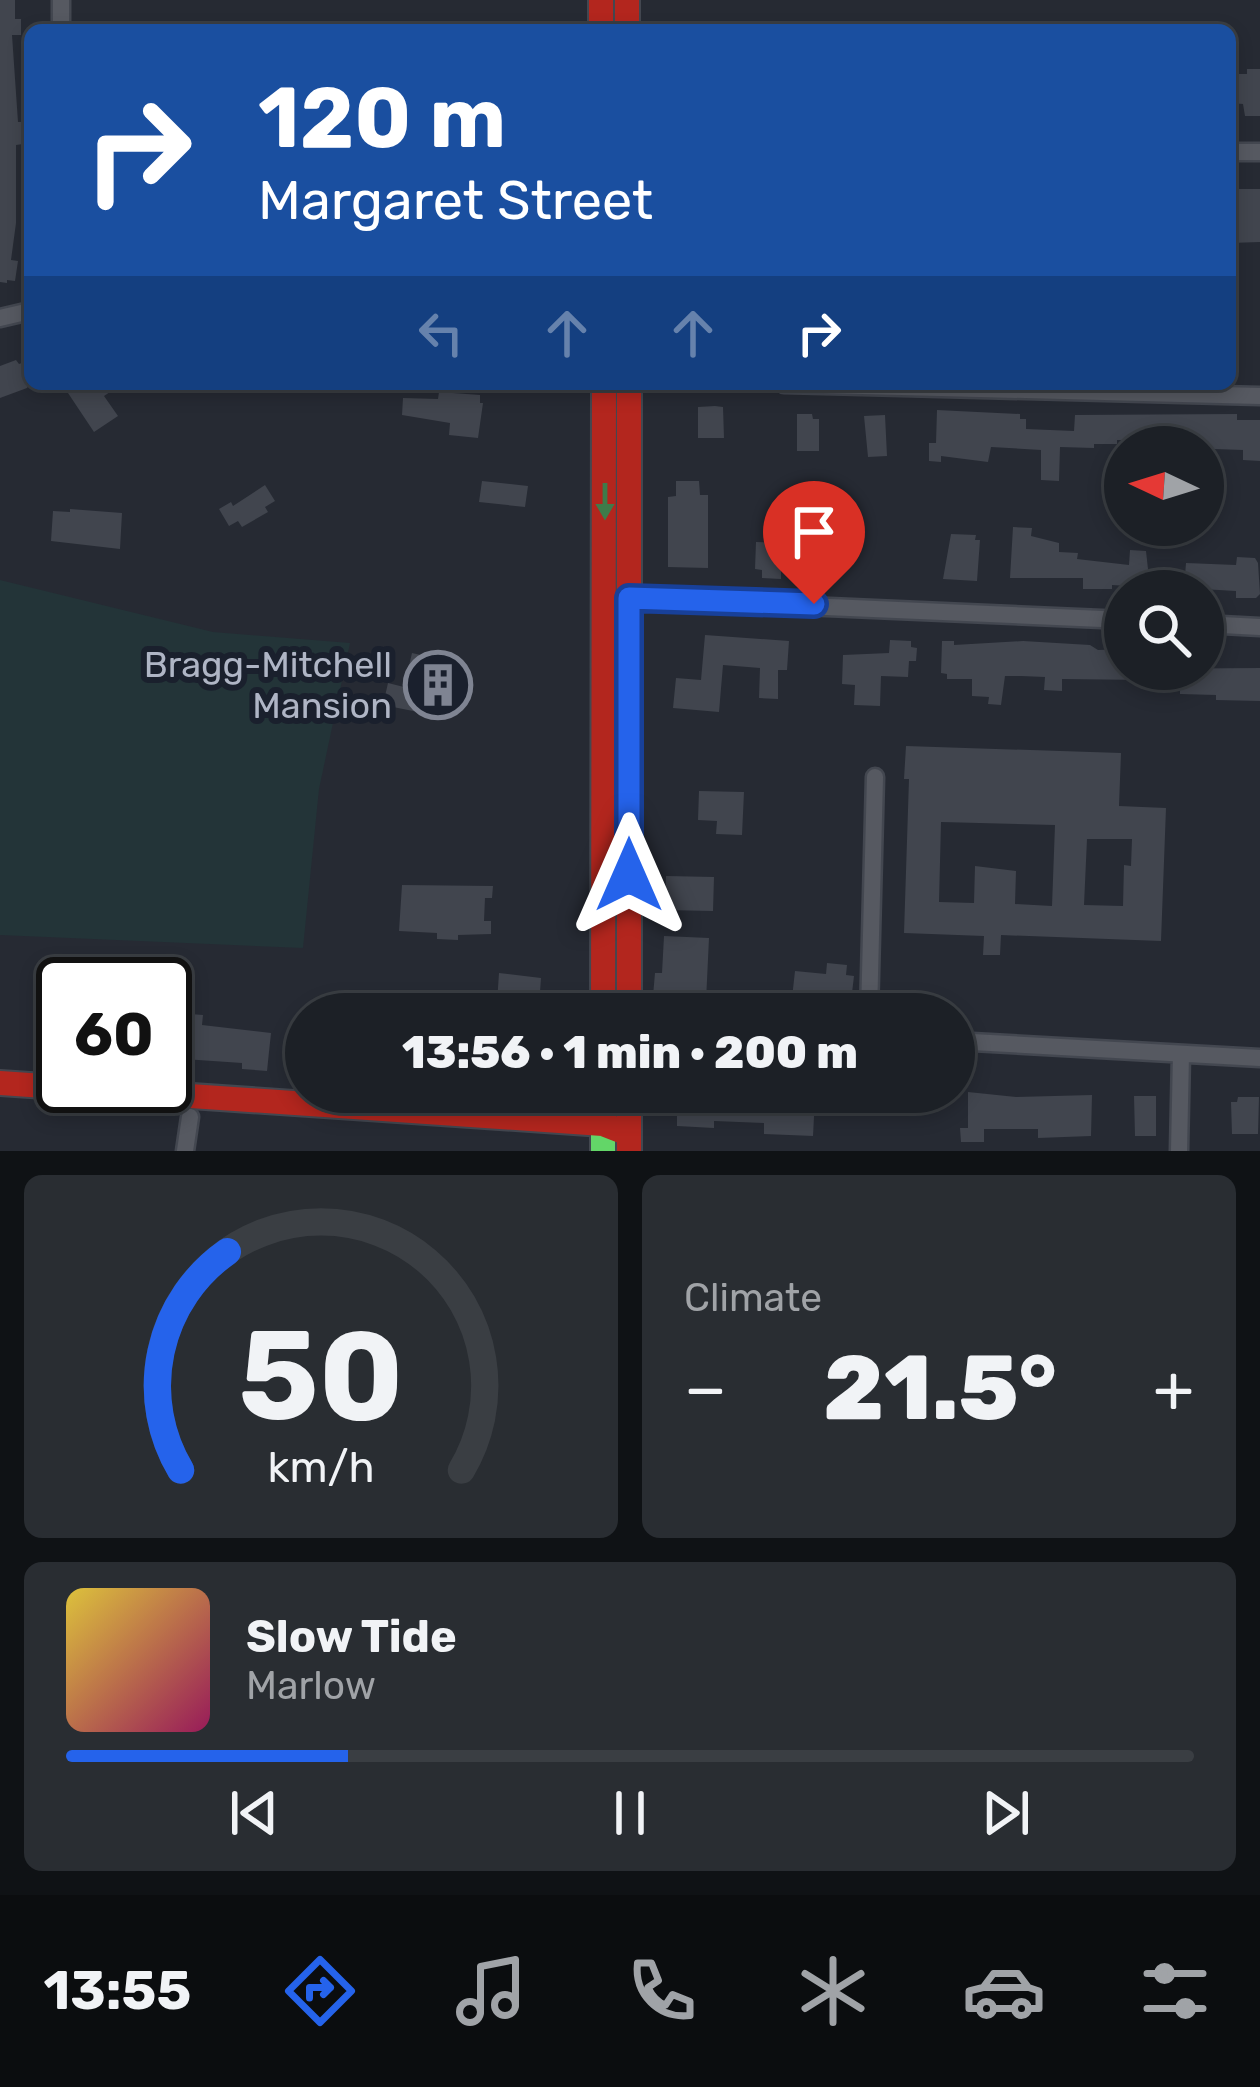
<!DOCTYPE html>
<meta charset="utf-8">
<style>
:root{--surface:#1c2026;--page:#292d32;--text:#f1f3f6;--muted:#a0a3a7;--line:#3a3e43;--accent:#2563eb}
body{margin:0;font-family:Rubik,sans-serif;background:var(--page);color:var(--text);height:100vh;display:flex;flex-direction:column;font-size:45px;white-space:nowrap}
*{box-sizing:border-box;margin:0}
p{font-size:39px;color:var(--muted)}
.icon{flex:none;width:66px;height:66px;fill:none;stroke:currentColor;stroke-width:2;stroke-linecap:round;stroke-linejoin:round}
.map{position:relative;height:1151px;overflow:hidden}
.details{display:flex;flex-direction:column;gap:24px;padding:24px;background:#0f1215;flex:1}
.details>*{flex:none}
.guide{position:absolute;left:24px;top:24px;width:1212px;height:366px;border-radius:18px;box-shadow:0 6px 18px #0003,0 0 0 3px var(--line);background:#1a4fa0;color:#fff;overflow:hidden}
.needle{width:78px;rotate:274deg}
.tools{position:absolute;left:1104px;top:426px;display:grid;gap:24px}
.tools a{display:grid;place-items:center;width:120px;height:120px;border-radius:50%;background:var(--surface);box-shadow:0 6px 18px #0003,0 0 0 3px var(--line);font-size:60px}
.speed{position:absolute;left:36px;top:957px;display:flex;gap:24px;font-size:60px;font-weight:700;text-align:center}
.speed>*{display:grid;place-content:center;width:156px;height:156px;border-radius:50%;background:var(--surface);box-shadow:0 6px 18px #0003,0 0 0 3px var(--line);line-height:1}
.speed .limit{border:6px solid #111;border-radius:18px;background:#fff;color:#111}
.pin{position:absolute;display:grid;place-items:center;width:102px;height:102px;color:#fff;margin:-123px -51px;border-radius:50% 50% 50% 0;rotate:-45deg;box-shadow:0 0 12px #0007}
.pin .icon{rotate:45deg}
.me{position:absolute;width:132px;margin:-66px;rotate:0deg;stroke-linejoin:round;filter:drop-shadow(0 0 9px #0008)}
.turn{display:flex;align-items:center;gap:42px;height:252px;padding:0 36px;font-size:54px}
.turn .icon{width:156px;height:156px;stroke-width:2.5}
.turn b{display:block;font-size:84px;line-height:102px}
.lanes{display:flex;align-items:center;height:114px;padding:0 36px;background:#0003;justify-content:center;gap:60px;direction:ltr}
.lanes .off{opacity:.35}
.big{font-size:90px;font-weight:800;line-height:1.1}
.details .tile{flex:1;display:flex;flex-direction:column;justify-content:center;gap:18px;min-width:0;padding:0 42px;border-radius:18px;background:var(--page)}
.details .dial{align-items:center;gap:0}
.dial svg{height:312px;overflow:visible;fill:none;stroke:var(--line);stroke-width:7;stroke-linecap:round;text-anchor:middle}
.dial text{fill:var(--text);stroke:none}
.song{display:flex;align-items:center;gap:36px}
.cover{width:144px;height:144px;border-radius:18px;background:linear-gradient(135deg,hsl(50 70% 55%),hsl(330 70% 35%))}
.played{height:12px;border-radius:6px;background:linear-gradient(90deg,var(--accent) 25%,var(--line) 25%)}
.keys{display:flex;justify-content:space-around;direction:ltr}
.heat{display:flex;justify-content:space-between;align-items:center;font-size:66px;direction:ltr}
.details .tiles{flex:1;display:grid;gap:24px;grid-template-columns:1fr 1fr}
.tile:last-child{grid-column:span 2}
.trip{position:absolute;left:285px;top:993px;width:690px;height:120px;border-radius:60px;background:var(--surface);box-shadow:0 6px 18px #0003,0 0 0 3px var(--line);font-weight:800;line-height:120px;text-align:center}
.tab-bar{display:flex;height:192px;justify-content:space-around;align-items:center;background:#0b0d0f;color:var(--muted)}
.tab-bar .icon{width:84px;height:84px}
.tab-bar .on{color:var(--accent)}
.tab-bar b{font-size:54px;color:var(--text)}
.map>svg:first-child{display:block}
.green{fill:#233438}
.building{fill:#41454e;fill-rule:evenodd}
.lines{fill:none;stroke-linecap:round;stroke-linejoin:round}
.street-casing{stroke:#434750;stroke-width:21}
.fast-casing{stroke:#434750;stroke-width:28}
.jam-casing{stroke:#434750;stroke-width:28}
.street{stroke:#565961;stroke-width:16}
.fast{stroke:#63d668;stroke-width:24}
.jam{stroke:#b3261e;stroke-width:24}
.oneway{fill:#3e7b4a}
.route-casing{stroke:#184099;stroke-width:30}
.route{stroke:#2563eb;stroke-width:21}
.labels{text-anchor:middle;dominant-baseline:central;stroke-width:12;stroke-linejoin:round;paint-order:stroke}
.poi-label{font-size:36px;fill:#afb5c5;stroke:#1a202d;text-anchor:end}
</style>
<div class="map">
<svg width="1260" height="1151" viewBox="0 0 1260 1151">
<rect width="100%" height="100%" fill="#262a33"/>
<path class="green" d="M0 580 213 632 350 643 319 789 303 948 0 935Z"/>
<path class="building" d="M0 0H15V19H21V35H12L18 122H23V144L16 145V223L11 260 18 261 15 281 7 280V283L0 282Z
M1247 69H1260V116H1245L1243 104 1230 103V74H1247Z
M1230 189H1260V242L1230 243Z
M16 360 19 364 30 360V383L27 388 0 398V366Z
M62 384H122L104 396 118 416 94 432Z
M439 392 480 395V403H483L478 438 449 435 450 423 402 415 403 398 438 399Z
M715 406 723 407 724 438H698V407Z
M937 410 1020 414V419H1026V429L1074 431 1075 415 1237 414V420H1260V461L1243 460V450L1156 447 1142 446V440H1117V444H1094V448L1060 447 1059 481 1041 480V450L991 447 988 462 941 456V462L929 461V443H936Z
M797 414H812L813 419H819V451H797Z
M885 415 887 456 868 457 864 416Z
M482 481 528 486 525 507 479 502Z
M676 481H699L700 495H708V568L668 567V497L676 496Z
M265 485 275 501 265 507 268 512 242 527 238 521 229 526 219 509 231 502 233 506Z
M70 509 122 513 120 549 51 541 53 511 70 512Z
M1013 527 1032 528 1031 536 1059 543V552L1078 553 1077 559 1129 565 1130 550 1146 551 1149 578H1144V587L1112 585V589H1083V578H1010Z
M951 534 976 535 975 540H980L977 581 943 579Z
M756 542 789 543 787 569H781V579L762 578V570L755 569Z
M1237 557 1255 558 1258 563 1260 594 1256 598H1236V591L1184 588 1186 563 1236 565Z
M705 635 789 641 787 670H778V699L759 698 760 668 723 665 719 712 673 708 676 678 701 680Z
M890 640 911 641V647L917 648 916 661H909L908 677 881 676 880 706 854 705 855 685 842 684 843 655 889 653Z
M942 641H954V645L1023 641 1090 645 1098 650 1125 649V669L1260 668V701L1216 700V695L1180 694V688L1144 687V680L1062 679V691L1044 690 1045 677 1021 676H1005L1001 705 988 704 989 697 972 696V679H947V674L941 673Z
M412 653 447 661 444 674 468 679 461 709 425 701 423 713 383 705 388 683 404 687Z
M906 746 1121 753 1119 806 1166 808 1161 941 1001 935 1000 955H983L984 936 904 933 909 779H904ZM941 822 1055 825 1052 906 1015 904 1016 871 975 866 974 903 939 902ZM1087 839H1132L1131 866 1124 865 1123 906 1084 905Z
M699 791 744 792 742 835 716 834 717 821 698 820Z
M666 876 714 877 713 911 665 910Z
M402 885 493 886 492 898H485L484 921H491V934L458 935V940L437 939V933L399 931Z
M664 936 709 938 706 1001 653 996 655 973H662Z
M827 963 847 965 846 975 854 976 850 1010 791 1007 795 971 826 974Z
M499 973 541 978 539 1006 497 1003Z
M190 1014 203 1015 202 1025 271 1033 267 1071 242 1069V1063L169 1058 170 1042 183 1043 185 1020H190Z
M671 1092H810V1097H815L813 1136 764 1134V1123L714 1121V1128L677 1126V1114H670Z
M968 1092 1016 1097 1092 1095 1091 1136 1038 1138V1129H984V1142H961L960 1128H968Z
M1134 1096H1156V1136H1135Z
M1238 1097H1259L1258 1134H1232L1231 1102H1237Z"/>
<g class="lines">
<g class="street-casing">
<path id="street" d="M61 30V0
M1230 152H1260
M0 318 30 311
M784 384 1260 396
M622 598 1125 620
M1203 624 1260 627
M869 1014 875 777
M954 1041 1260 1058
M185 1151 190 1117
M1179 1151 1181 1054"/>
</g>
<g class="fast-casing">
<path id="fast" d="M603 1092V1151"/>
</g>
<g class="jam-casing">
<path id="jam" d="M601 0V30
M627 0V30
M629 384V1014
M603 1014 604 384
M0 1083 603 1124 621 1131
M629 1092V1151"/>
</g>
<use href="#street" class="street"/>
<use href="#fast" class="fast"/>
<use href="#jam" class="jam"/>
</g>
<defs><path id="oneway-solid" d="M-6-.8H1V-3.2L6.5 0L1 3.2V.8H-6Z" transform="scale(3)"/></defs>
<use class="oneway" href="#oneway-solid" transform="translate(605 501) rotate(90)"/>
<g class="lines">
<g class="route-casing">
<path id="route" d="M629 875V598L814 604"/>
</g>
<use href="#route" class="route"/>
</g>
<defs>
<g id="building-ring" transform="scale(3.45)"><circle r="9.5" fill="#1a202d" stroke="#7f8492" stroke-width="1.5"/><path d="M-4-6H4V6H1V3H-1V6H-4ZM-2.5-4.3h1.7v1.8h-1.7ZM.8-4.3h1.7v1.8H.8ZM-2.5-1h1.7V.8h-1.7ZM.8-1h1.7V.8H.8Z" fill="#7f8492"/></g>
</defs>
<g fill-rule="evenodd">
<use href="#building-ring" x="438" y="685"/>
</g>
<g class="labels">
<g class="poi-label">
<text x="392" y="664">Bragg-Mitchell<tspan x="392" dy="41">Mansion</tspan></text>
</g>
</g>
</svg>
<div class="tools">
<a><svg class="needle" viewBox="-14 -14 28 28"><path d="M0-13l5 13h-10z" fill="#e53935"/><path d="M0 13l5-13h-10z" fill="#a0a3a7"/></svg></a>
<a><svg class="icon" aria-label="search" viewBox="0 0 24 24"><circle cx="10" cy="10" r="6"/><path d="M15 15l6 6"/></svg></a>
</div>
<div class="speed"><div class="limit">60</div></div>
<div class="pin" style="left:814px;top:604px;background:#d93025"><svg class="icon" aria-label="arrive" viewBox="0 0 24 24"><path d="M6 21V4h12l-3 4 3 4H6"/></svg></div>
<svg class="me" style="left:629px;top:875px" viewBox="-20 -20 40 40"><path d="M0-17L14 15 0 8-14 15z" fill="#2563eb" stroke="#fff" stroke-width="4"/></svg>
<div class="trip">13:56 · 1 min · 200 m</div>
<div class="guide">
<div class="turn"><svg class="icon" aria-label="right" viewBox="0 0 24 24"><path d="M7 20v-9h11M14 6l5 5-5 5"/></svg><div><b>120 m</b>Margaret Street</div></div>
<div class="lanes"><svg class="icon off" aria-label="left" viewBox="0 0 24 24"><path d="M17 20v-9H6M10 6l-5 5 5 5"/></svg><svg class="icon off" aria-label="ahead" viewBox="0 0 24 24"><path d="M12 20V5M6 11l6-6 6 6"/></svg><svg class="icon off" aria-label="ahead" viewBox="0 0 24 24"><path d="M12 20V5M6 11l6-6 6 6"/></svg><svg class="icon" aria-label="right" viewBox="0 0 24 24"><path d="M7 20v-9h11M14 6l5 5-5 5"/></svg></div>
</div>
</div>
<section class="details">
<div class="tiles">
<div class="tile dial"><svg viewBox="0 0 100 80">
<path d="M14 69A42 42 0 1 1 86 69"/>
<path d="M14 69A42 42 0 0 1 26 13" stroke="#2563eb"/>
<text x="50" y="56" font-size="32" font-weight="700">50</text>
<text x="50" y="72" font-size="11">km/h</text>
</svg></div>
<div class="tile"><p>Climate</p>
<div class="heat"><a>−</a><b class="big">21.5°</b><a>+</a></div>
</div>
<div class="tile">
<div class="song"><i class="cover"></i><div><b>Slow Tide</b><p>Marlow</p></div></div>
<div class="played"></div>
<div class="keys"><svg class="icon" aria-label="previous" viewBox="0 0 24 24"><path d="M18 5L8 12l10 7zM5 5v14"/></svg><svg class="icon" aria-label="pause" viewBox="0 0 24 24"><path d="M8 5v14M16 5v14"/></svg><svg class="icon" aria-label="next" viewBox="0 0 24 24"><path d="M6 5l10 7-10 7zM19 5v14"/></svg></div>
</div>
</div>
</section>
<nav class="tab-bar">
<b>13:55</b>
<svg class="icon on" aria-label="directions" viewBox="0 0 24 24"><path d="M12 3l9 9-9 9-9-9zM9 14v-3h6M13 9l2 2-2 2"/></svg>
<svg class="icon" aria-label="music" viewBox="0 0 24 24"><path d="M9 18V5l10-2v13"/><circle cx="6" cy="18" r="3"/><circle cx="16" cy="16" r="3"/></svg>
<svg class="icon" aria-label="phone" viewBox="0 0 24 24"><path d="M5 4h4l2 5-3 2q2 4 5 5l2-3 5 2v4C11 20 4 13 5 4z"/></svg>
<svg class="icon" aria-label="climate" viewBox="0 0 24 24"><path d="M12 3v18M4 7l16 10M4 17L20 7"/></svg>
<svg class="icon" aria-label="car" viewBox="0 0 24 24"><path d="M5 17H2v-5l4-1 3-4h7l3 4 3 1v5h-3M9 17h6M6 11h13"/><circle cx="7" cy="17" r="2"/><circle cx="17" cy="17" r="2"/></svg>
<svg class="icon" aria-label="filters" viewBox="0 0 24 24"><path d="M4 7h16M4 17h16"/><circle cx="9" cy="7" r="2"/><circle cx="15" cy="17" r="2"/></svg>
</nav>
